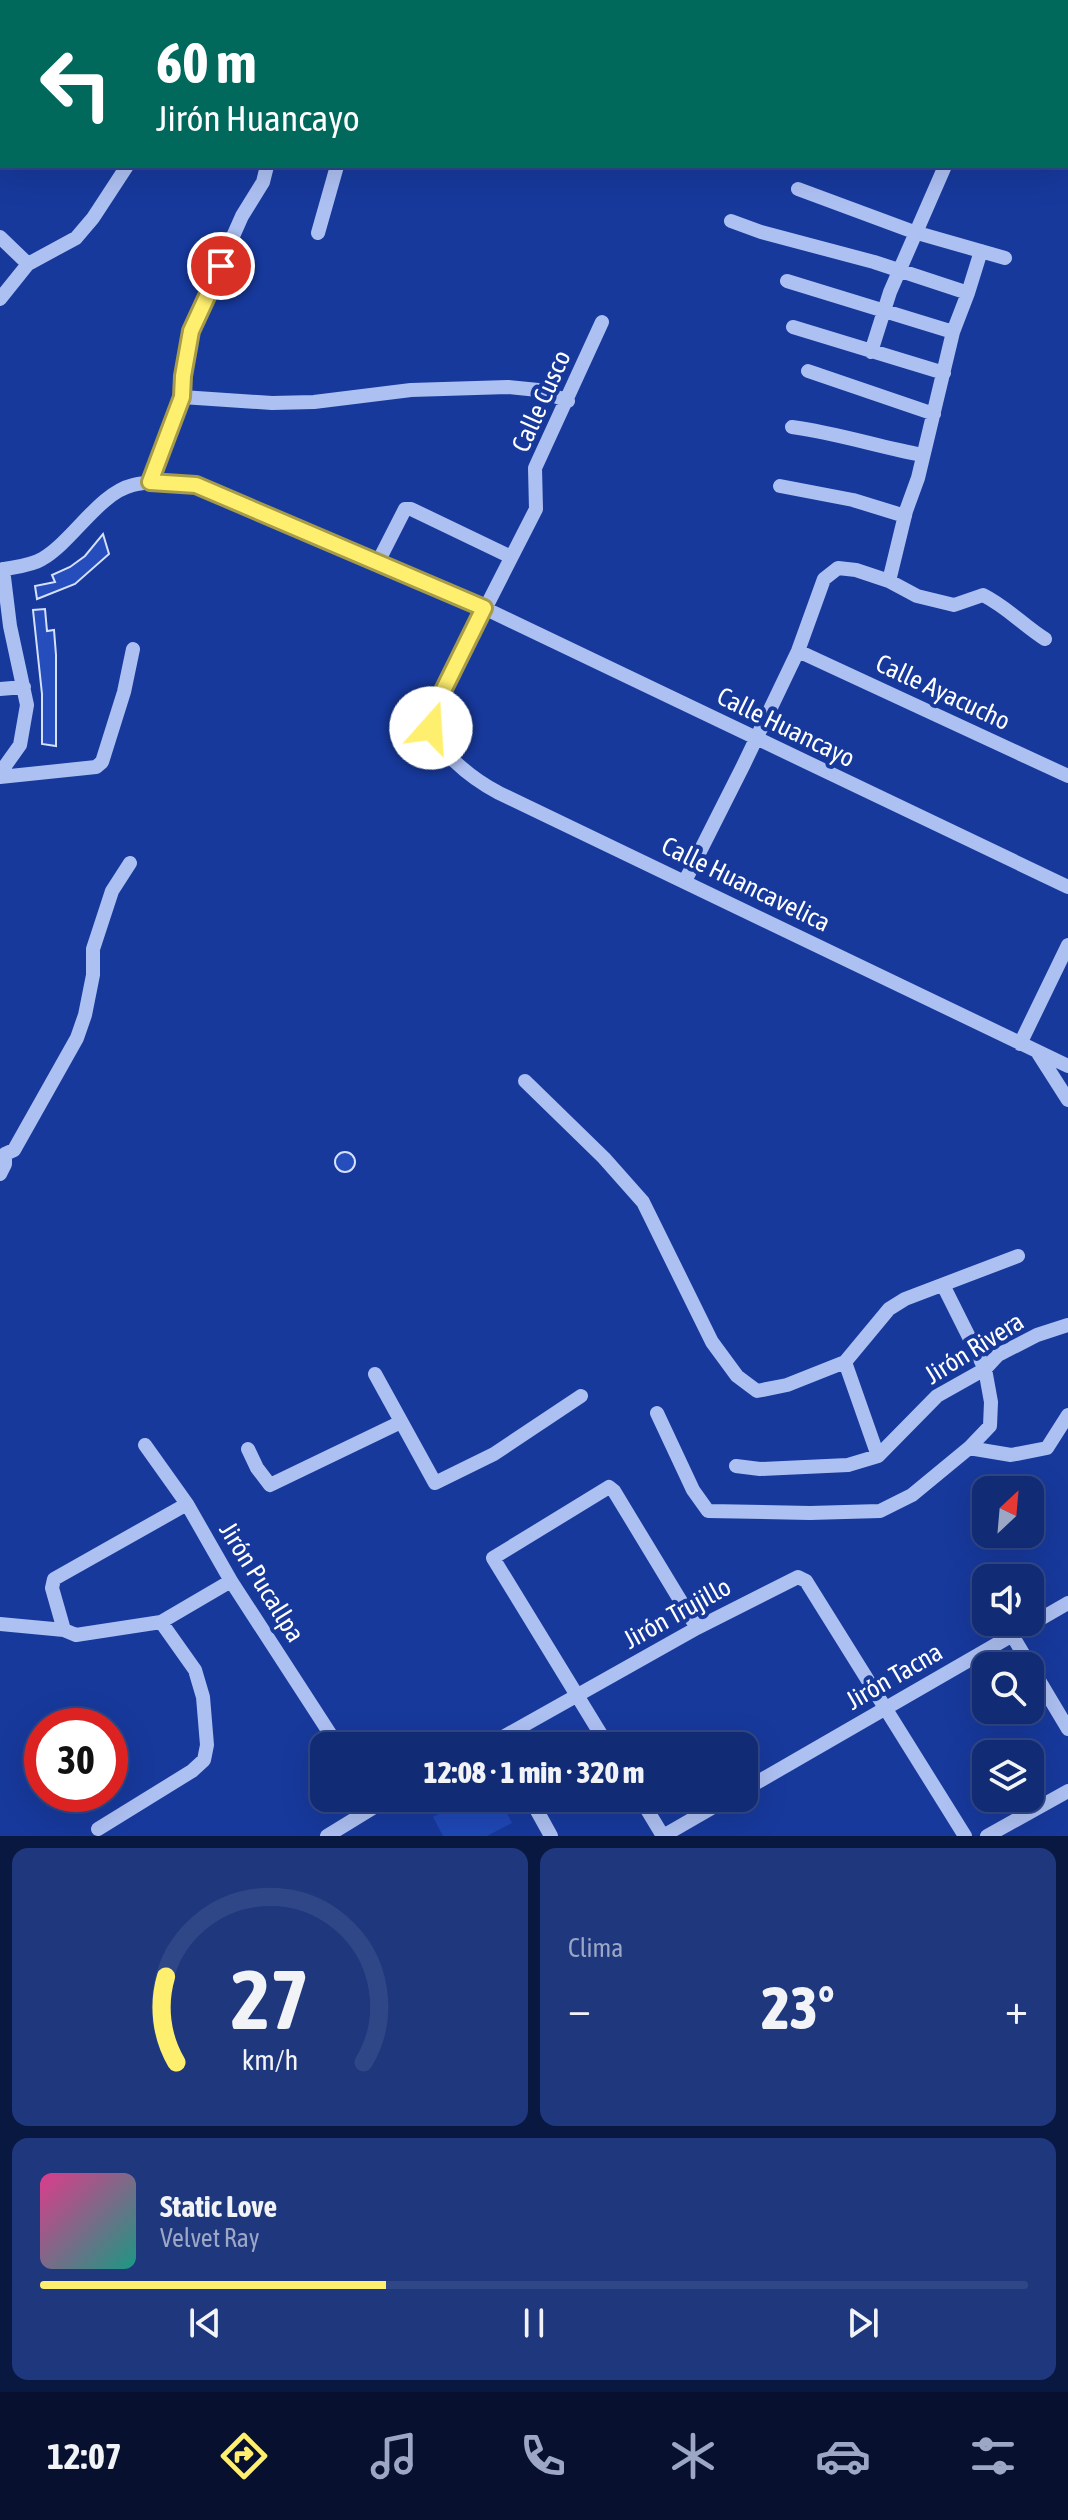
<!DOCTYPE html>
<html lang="es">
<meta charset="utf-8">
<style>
:root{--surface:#112b75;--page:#1e377d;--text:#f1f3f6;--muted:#9ca7c5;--line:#304787;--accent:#ffef6f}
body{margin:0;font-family:"Asap Condensed",sans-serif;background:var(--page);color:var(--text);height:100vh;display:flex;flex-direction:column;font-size:30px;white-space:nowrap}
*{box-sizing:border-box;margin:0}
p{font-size:26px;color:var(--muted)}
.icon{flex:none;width:44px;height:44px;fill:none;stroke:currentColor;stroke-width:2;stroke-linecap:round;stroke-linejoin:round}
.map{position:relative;height:1836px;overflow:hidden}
.panel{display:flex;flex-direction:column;gap:12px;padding:12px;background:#091840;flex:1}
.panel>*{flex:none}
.guide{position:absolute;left:0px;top:0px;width:1068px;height:168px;box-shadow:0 8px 32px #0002,0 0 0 2px var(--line);background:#00695c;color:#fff;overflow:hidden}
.needle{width:52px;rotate:26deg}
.tools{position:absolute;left:972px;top:1476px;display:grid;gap:16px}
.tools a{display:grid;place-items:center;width:72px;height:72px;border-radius:16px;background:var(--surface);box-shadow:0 8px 32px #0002,0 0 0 2px var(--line);font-size:40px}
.speed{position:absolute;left:24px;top:1708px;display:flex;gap:16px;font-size:40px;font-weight:700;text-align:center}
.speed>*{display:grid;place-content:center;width:104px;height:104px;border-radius:50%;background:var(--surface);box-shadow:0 8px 32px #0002,0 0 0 2px var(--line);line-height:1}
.speed .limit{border:12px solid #d22;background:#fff;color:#111}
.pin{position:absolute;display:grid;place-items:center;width:68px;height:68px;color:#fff;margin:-34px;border:4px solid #fff;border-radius:50%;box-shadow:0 2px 8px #0007}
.me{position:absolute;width:88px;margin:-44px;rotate:19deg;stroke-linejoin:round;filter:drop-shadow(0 0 6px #0008)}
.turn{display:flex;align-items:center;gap:28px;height:168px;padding:0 24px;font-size:36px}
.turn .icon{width:104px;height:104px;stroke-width:2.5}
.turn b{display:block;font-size:56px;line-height:68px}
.big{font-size:60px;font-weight:800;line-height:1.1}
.panel .tile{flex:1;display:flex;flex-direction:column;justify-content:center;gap:12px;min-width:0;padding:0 28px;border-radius:16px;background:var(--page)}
.panel .dial{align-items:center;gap:0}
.dial svg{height:208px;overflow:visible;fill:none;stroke:var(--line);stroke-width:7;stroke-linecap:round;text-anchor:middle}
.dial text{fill:var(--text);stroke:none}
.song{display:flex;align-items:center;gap:24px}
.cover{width:96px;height:96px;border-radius:12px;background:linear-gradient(135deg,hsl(330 70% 55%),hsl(170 70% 35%))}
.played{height:8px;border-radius:4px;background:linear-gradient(90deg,var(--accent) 35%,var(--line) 35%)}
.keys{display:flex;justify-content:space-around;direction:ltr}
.heat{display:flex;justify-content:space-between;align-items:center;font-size:44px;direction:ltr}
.panel .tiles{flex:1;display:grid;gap:12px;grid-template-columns:1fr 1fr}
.tile:last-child{grid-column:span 2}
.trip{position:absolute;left:310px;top:1732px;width:448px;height:80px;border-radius:16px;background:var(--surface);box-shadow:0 8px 32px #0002,0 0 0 2px var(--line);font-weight:800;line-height:80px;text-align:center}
.tabs{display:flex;height:128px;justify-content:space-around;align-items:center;background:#07112f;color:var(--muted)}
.tabs .icon{width:56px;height:56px}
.tabs .on{color:var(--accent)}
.tabs b{font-size:36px;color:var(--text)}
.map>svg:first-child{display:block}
.green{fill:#1f48b6}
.building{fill:#254dbb;stroke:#d5e0fd;stroke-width:2}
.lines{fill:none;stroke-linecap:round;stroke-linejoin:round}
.minor{stroke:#adc0f2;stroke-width:14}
.route-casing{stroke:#a69b48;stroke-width:20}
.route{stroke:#ffef6f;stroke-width:14}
.labels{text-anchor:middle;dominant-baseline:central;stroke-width:8;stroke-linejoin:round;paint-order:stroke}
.street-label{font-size:26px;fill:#fff;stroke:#17399c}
</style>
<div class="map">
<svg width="1068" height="1836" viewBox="0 0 1068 1836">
<rect width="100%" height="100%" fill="#17399c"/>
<path class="green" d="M471 1798H499L512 1823 487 1836H443L433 1817Z"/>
<path class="building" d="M103 534 109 554 75 584 37 599 35 586 55 582 52 575 70 567 85 556Z
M45 609 47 631 54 630 56 655V746L42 744V694L33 610Z
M335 1162a10 10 0 1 1 20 0a10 10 0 1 1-20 0Z"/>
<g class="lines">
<path class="minor" d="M506 0 513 2
M926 0 930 2
M987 0V2
M221 2 222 0
M307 2V0
M364 2 365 0
M1019 2V0
M0 6 2 7
M1066 45 1068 44
M1066 101 1068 102
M798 189 914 232 1005 258
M731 221 761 232 874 262 968 293
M318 233 337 166
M0 237 28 264
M787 281 953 332
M0 299 28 264 76 238 93 218 127 166
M602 322 535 468 536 509 430 717C430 748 474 780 499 793L1068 1066
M793 327 944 373
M871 352 890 292 945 166
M808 371 934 414
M182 397 272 403 314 402 411 390 508 387 538 390 568 401
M792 427C837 433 879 447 923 455
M150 482 182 397 183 376 191 331 242 216 263 182 267 166
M780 486 853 500 905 516
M378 562 405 509H411L511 557
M0 570C13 567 31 566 42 559 73 541 99 493 133 485 153 480 175 484 196 485L484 608 1068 887
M889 581 906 511 918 478 953 332 968 293 981 251
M798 651 1068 776
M0 689 24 687
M0 773 20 745 27 705 10 626 3 569
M0 777 96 767 102 762 124 692 133 649
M685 881 744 764 798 651 824 579 838 568 856 570 889 581 917 596 954 605 983 595C1007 607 1023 625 1045 639
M1020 1044 1068 945
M1038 1053 1068 1100
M525 1081 604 1158 643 1202 712 1342 737 1376 757 1391 787 1385 845 1362 889 1309 905 1299 1018 1256
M5 1154 14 1150 77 1038 85 1015 93 975V949L112 891 130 863
M0 1174 5 1164V1154
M845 1362 878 1456
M375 1374 435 1483 494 1454 581 1396
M657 1413 693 1490 708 1511 810 1513 880 1511 912 1495 969 1448 990 1426 991 1402 985 1369 943 1285
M145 1445 187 1504 231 1581 338 1746
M969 1448 1011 1455 1047 1448 1068 1415
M248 1449 257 1468 270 1485 401 1422
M736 1466 760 1469 848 1465 878 1456 937 1396 985 1369 998 1355 1037 1335 1068 1325
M0 1624 64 1630 76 1635 161 1622 231 1581
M64 1630 52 1588 54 1579 187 1504
M1012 1635 1068 1729
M487 1746 697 1628 798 1577 806 1581 965 1836
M608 1746 493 1558 609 1487 614 1491 697 1628
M744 1790 1068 1603
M530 1798 551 1836
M640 1798 663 1836
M98 1829 192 1771 204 1760 207 1745 203 1697 195 1670 161 1622
M327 1836 389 1798
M663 1836 729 1798
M987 1836 1068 1791"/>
</g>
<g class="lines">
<g class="route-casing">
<path id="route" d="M221 266 191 331 183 376 182 397 150 482 196 485 484 608 430 717 431 728"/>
</g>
<use href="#route" class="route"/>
</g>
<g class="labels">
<g class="street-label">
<text transform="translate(541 401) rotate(-66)">Calle Cusco</text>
<text transform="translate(943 692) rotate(25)">Calle Ayacucho</text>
<text transform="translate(786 727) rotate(26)">Calle Huancayo</text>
<text transform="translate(746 884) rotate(26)">Calle Huancavelica</text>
<text transform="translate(974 1348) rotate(-32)">Jirón Rivera</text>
<text transform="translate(262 1582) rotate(58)">Jirón Pucallpa</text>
<text transform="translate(677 1613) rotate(-29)">Jirón Trujillo</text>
<text transform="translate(894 1676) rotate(-30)">Jirón Tacna</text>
</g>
</g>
</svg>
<div class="tools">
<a><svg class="needle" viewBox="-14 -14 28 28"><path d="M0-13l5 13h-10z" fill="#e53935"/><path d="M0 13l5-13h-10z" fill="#9ca7c5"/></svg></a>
<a><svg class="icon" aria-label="sound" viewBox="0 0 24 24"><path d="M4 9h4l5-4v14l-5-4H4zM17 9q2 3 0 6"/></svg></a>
<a><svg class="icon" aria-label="search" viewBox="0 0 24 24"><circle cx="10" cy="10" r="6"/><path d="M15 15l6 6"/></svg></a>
<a><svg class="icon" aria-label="layers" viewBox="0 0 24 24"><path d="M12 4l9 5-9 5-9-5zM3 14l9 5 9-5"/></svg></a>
</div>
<div class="speed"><div class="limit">30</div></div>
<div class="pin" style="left:221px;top:266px;background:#d93025"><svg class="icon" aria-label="arrive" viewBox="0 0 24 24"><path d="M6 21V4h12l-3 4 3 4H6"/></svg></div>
<svg class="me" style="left:431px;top:728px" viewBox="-20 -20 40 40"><circle r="19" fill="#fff"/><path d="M0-13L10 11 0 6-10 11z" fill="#ffef6f"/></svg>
<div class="trip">12:08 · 1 min · 320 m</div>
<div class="guide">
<div class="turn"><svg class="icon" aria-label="left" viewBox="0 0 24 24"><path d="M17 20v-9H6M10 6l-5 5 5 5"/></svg><div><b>60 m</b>Jirón Huancayo</div></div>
</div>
</div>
<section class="panel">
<div class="tiles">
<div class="tile dial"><svg viewBox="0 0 100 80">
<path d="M14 69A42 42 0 1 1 86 69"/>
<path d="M14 69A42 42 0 0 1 10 36" stroke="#ffef6f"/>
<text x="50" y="56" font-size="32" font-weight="700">27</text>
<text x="50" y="72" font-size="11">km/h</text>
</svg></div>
<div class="tile"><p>Clima</p>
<div class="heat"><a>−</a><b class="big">23°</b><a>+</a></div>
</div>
<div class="tile">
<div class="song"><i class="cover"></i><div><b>Static Love</b><p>Velvet Ray</p></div></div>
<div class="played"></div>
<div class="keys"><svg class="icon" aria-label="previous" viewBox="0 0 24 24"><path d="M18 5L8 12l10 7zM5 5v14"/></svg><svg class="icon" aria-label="pause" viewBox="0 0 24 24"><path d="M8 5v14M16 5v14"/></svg><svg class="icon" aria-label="next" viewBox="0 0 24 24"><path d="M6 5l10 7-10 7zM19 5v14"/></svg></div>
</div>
</div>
</section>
<nav class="tabs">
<b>12:07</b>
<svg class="icon on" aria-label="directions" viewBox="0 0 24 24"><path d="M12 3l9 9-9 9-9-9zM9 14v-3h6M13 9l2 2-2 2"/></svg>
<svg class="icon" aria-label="music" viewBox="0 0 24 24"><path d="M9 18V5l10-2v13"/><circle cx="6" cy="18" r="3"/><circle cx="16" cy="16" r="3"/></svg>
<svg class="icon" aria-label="phone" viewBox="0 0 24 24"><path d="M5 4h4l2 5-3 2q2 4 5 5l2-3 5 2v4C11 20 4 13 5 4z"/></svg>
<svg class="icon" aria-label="climate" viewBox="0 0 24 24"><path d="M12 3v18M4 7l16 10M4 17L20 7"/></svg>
<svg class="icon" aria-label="car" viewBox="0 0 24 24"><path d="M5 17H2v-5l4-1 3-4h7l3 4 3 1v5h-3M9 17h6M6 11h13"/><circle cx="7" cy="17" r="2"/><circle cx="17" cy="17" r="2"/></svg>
<svg class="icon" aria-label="filters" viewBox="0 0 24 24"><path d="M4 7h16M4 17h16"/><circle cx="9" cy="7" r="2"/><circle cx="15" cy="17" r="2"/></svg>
</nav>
